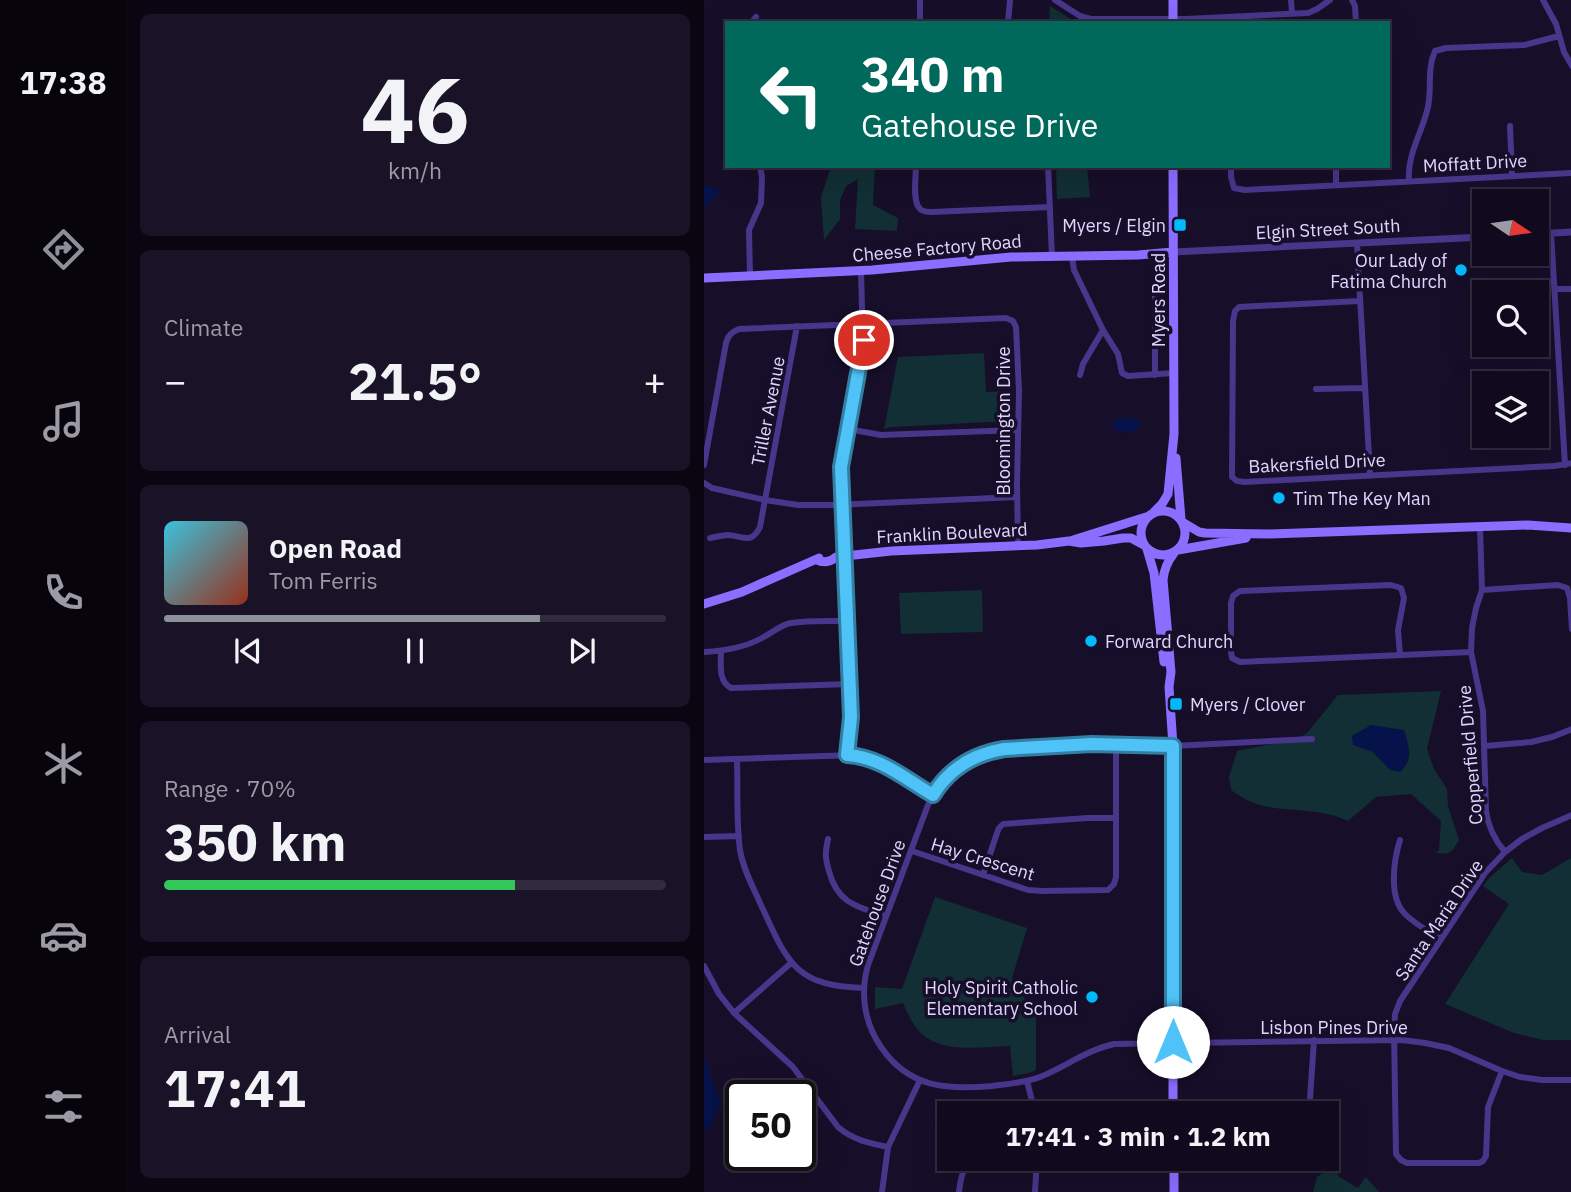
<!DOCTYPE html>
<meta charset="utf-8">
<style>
:root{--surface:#110a1f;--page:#1a1328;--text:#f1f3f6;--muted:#9c9aa4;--line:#302b3d;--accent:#8c9099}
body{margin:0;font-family:"IBM Plex Sans",sans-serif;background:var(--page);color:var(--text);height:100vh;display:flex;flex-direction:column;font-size:26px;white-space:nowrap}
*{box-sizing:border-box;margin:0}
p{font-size:23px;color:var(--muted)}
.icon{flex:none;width:38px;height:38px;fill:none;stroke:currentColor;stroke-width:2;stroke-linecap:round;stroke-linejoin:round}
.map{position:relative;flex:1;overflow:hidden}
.sheet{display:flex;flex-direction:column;gap:14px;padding:14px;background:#090611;width:578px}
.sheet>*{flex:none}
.hud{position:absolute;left:21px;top:21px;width:665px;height:147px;border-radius:0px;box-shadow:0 7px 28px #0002,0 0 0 2px var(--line);background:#00695c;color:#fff;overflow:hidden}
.needle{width:46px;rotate:103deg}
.controls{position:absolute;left:768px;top:189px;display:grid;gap:14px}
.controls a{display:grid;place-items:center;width:77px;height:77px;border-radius:0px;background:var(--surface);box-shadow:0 7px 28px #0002,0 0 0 2px var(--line);font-size:35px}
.speed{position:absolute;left:21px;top:1080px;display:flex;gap:14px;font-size:35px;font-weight:700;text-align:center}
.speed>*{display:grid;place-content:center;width:91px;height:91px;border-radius:50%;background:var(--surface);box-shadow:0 7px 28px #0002,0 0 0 2px var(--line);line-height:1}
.speed .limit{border:4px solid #111;border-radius:10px;background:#fff;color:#111}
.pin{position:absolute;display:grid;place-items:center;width:60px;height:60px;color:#fff;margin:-30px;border:4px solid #fff;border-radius:50%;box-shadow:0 2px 7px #0007}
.me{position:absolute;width:77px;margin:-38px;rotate:0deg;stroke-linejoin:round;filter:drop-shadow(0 0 5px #0008)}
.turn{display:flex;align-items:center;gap:24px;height:147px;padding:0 21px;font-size:32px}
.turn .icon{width:91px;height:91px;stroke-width:2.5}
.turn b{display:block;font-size:49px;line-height:60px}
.big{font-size:52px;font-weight:700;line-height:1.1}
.sheet .widget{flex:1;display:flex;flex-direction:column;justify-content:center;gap:10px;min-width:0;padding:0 24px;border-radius:10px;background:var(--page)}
.sheet .dial{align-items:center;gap:0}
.dial b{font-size:91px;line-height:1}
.song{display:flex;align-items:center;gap:21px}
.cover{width:84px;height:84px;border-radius:10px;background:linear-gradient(135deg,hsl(190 70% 55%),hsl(10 70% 35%))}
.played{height:7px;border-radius:4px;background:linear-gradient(90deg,var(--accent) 75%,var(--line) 75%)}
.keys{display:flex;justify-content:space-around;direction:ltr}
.heat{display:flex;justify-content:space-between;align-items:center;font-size:38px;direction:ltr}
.charge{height:10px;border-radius:5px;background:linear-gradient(90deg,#34c759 70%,var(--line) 0)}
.trip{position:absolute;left:233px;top:1101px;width:402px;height:70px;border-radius:0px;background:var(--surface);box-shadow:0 7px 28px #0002,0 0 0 2px var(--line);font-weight:700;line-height:70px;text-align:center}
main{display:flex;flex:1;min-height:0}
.tab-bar{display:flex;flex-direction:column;width:126px;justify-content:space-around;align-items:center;background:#07040c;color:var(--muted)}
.tab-bar .icon{width:49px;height:49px}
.tab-bar .current{color:var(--accent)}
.tab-bar b{font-size:32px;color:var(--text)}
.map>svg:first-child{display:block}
.green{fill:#112f34}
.water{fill:#06134a}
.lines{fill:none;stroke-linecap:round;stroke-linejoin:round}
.minor{stroke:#48368b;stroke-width:6}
.tertiary{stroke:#48368b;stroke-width:7}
.secondary{stroke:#8b6dff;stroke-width:9}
.route-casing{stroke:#337fa1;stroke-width:18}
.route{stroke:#4fc3f7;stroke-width:12}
.poi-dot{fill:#02b9ff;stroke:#170e29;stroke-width:2.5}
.labels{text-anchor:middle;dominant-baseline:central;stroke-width:7;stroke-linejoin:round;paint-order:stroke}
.street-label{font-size:18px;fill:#e2d6ff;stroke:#170e29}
.poi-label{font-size:18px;fill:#e2d6ff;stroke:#170e29;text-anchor:end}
</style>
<main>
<nav class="tab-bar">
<b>17:38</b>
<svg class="icon current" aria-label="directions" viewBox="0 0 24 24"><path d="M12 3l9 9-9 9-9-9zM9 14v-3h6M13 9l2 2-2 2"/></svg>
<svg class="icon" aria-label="music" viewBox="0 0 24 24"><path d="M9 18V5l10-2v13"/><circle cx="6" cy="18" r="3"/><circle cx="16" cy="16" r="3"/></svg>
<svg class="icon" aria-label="phone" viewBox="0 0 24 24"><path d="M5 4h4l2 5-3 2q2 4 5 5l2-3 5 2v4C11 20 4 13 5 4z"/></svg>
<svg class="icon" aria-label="climate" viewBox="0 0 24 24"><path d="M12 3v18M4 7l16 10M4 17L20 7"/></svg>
<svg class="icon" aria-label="car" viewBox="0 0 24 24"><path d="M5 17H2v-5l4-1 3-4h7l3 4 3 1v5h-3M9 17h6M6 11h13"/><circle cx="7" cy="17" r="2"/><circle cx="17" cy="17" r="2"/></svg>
<svg class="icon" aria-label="filters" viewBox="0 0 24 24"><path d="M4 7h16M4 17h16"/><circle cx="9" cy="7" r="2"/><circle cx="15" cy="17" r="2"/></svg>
</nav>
<section class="sheet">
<div class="widget dial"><b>46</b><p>km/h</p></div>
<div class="widget"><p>Climate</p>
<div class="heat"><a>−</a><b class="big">21.5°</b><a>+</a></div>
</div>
<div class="widget">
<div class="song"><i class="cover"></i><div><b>Open Road</b><p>Tom Ferris</p></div></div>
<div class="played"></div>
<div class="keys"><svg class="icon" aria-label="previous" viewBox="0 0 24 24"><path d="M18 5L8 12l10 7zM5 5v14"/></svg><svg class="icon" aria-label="pause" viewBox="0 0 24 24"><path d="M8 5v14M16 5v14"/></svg><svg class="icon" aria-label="next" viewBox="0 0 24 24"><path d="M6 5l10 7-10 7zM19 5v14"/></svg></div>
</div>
<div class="widget"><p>Range · 70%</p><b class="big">350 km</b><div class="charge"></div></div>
<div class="widget"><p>Arrival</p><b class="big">17:41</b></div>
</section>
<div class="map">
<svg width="868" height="1192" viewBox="0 0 868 1192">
<rect width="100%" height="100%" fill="#170e29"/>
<path class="green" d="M346 6 373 23H345Z
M127 166H171L169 205 194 218 193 231 151 229 154 179 142 186 136 200V219L120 240 117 197Z
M352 166H383L386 197 353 199Z
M280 353 282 392 307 391V421L188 427 180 429 194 357Z
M278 590 279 632 197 634 195 593Z
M737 691 723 749 730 769 743 789 744 806 755 840C747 853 747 855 732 853L735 850 737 821 707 794 672 797 644 821C637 818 630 815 623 814 587 806 559 815 527 790L525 777 533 751 593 739 603 733 634 695Z
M808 858 818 872 838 875 867 858V1040H839L810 1033 741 1004 805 904 779 886 785 878Z
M231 897 323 928 308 978 332 1017V1070L325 1073 309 1076 306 1046C275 1047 228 1056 209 1023 205 1017 202 1010 199 1003L171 1009V987L198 989Z
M633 1168 634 1176 654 1188 662 1177 675 1192H609L613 1177 623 1170Z"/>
<path class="water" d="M0 186 12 188 16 192 0 209Z
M430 418 436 423 435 429C428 433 419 433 411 430L408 424 409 421 413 419Z
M667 725 700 730C705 746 710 760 696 772L686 770 669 752 649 745 648 736Z
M0 1056 16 1101 7 1128 0 1131Z"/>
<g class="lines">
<path class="minor" d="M351 0 376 16 387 19H482L604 13 613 9 626 0
M587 0 588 13
M648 0 651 6 652 23
M839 0 852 24 860 52 868 66
M47 23 52 17
M216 23V0
M304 23 306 0
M806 126 808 175
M212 166C212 176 208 202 216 209 219 212 224 212 228 212L346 207
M344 166 348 257
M527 166V177L530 188 541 190 868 173
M632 166V184
M705 180C703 156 717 134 723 111 729 91 722 71 731 51L742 48 820 45 855 36
M847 233 861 465
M653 244 666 474
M368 257 370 270 399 330 414 354 418 373 424 376 470 373
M46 276 45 230 57 203 58 177 56 166
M451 283V375
M851 289H868
M656 301 535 307 531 311 529 321 528 477 533 481 541 482 850 466 868 463
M376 375 379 364 399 330
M612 389 661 388
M144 429 177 435 314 430
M0 465 22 343C24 335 28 332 35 329L302 318 309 321 312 327 315 391 313 484 314 546
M0 483 8 488 61 500 94 505H130L313 497
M776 527 778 590 772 608 768 628 767 652 779 711 782 811C784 827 790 839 801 852
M6 538C12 537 19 535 24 535 40 536 47 545 56 527L93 326
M778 590 854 585 863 588 866 598 868 629
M17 651C17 665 14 681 27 688L145 684
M0 652C20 651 40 648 58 638 68 633 76 625 87 623 105 620 125 621 142 621
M696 655 694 630 700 598 697 588 687 585 536 591 529 596 527 603V652L528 658 536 662 767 652
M608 739 469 746 388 744 300 749 286 751 261 762 249 771 232 791 224 805 164 965C156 993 160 1022 177 1047 205 1088 243 1090 288 1086 304 1084 320 1083 336 1077 361 1067 383 1050 410 1044L698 1040 721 1043 745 1048 798 1071 816 1077 838 1080H868
M781 746 827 742 848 737 868 729
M143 755 147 717 137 467 159 346 157 271
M33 759C34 788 32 822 36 850 39 869 49 887 57 905 83 961 90 986 159 988
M0 760 151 755 179 764 229 795
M0 837 35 836
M124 839C121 853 121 858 125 871 133 903 153 907 182 916
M696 840C690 859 684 897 701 914 710 923 725 932 737 939
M208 851 324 890 338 891 404 890 410 884 412 877V745
M279 875 293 833 295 828 299 824 384 818H411
M0 966 15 994 30 1013 89 1067 134 1127C149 1140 165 1143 184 1147
M30 1013 87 963
M798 1071 784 1107 782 1156 779 1161 775 1163H703L697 1160 692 1154 690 1029 691 1014 696 1001 781 873 801 852 818 839 838 828 868 815
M323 1081 331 1113
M96 1109 112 1098
M605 1113 610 1040
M178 1192 184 1147 216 1080
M255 1192C257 1178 257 1166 273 1162H333
M331 1192 333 1160"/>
<path class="tertiary" d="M833 234 868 232
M469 252 780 237"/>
<path class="secondary" d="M469 0V23
M0 278 168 270 307 257 434 255 469 252
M472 458 477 519
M437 533a22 22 0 1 1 44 0a22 22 0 1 1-44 0Z
M450 512 458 504 464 494 470 434 469 166
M480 523 495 532 501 533 564 534 824 525 868 528
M366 541 442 517
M443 549 450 573 460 662
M474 550 542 538
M113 560C119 563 127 562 132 557L187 551 333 545 365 541 377 543 400 541 419 538H427L440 545
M0 604 38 592 115 558
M469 1113V746L465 687 467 672 459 580C460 569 463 562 470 553
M470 1158V1192"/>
</g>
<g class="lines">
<g class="route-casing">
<path id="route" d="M160 340 137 467 147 717 143 755C177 757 201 779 229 795 245 769 270 754 300 749L388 744 469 746V1042"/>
</g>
<use href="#route" class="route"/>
</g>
<g class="poi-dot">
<rect x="469" y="218" width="14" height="14" rx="3.5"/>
<circle cx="757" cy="270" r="7"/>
<circle cx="575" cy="498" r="7"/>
<circle cx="387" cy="641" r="7"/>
<rect x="465" y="697" width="14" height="14" rx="3.5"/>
<circle cx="388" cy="997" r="7"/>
</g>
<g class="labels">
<g class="street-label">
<text transform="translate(771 163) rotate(-3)">Moffatt Drive</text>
<text transform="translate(624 229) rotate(-3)">Elgin Street South</text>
<text transform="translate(233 248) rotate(-5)">Cheese Factory Road</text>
<text transform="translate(454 300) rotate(-90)">Myers Road</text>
<text transform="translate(64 411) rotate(-79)">Triller Avenue</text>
<text transform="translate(299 421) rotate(-90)">Bloomington Drive</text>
<text transform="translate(613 463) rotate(-3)">Bakersfield Drive</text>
<text transform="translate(248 533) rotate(-3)">Franklin Boulevard</text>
<text transform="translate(766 755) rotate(-95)">Copperfield Drive</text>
<text transform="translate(279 859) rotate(17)">Hay Crescent</text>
<text transform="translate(173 903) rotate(-70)">Gatehouse Drive</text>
<text transform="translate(735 920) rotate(-56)">Santa Maria Drive</text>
<text x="630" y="1027">Lisbon Pines Drive</text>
</g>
<g class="poi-label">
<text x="462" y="225">Myers / Elgin</text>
<text x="743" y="260">Our Lady of<tspan x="743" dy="21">Fatima Church</tspan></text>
<text x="589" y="498" text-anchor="start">Tim The Key Man</text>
<text x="401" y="641" text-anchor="start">Forward Church</text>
<text x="486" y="704" text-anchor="start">Myers / Clover</text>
<text x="374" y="987">Holy Spirit Catholic<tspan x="374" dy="21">Elementary School</tspan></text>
</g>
</g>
</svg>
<div class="controls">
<a><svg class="needle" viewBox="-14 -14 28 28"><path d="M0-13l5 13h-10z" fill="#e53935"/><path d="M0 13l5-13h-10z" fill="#9c9aa4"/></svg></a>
<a><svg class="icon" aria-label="search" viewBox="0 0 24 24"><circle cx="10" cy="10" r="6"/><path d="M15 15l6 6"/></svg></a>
<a><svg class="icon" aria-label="layers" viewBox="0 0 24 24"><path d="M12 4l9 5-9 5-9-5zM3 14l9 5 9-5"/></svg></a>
</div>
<div class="speed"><div class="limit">50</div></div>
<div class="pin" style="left:160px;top:340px;background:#d93025"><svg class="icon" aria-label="arrive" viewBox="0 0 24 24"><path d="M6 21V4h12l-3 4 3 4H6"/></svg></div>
<svg class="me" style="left:469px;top:1042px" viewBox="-20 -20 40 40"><circle r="19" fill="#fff"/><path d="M0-13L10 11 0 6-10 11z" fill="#4fc3f7"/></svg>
<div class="trip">17:41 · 3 min · 1.2 km</div>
<div class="hud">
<div class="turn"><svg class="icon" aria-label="left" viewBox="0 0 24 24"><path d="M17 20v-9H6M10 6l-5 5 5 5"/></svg><div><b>340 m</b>Gatehouse Drive</div></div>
</div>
</div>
</main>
